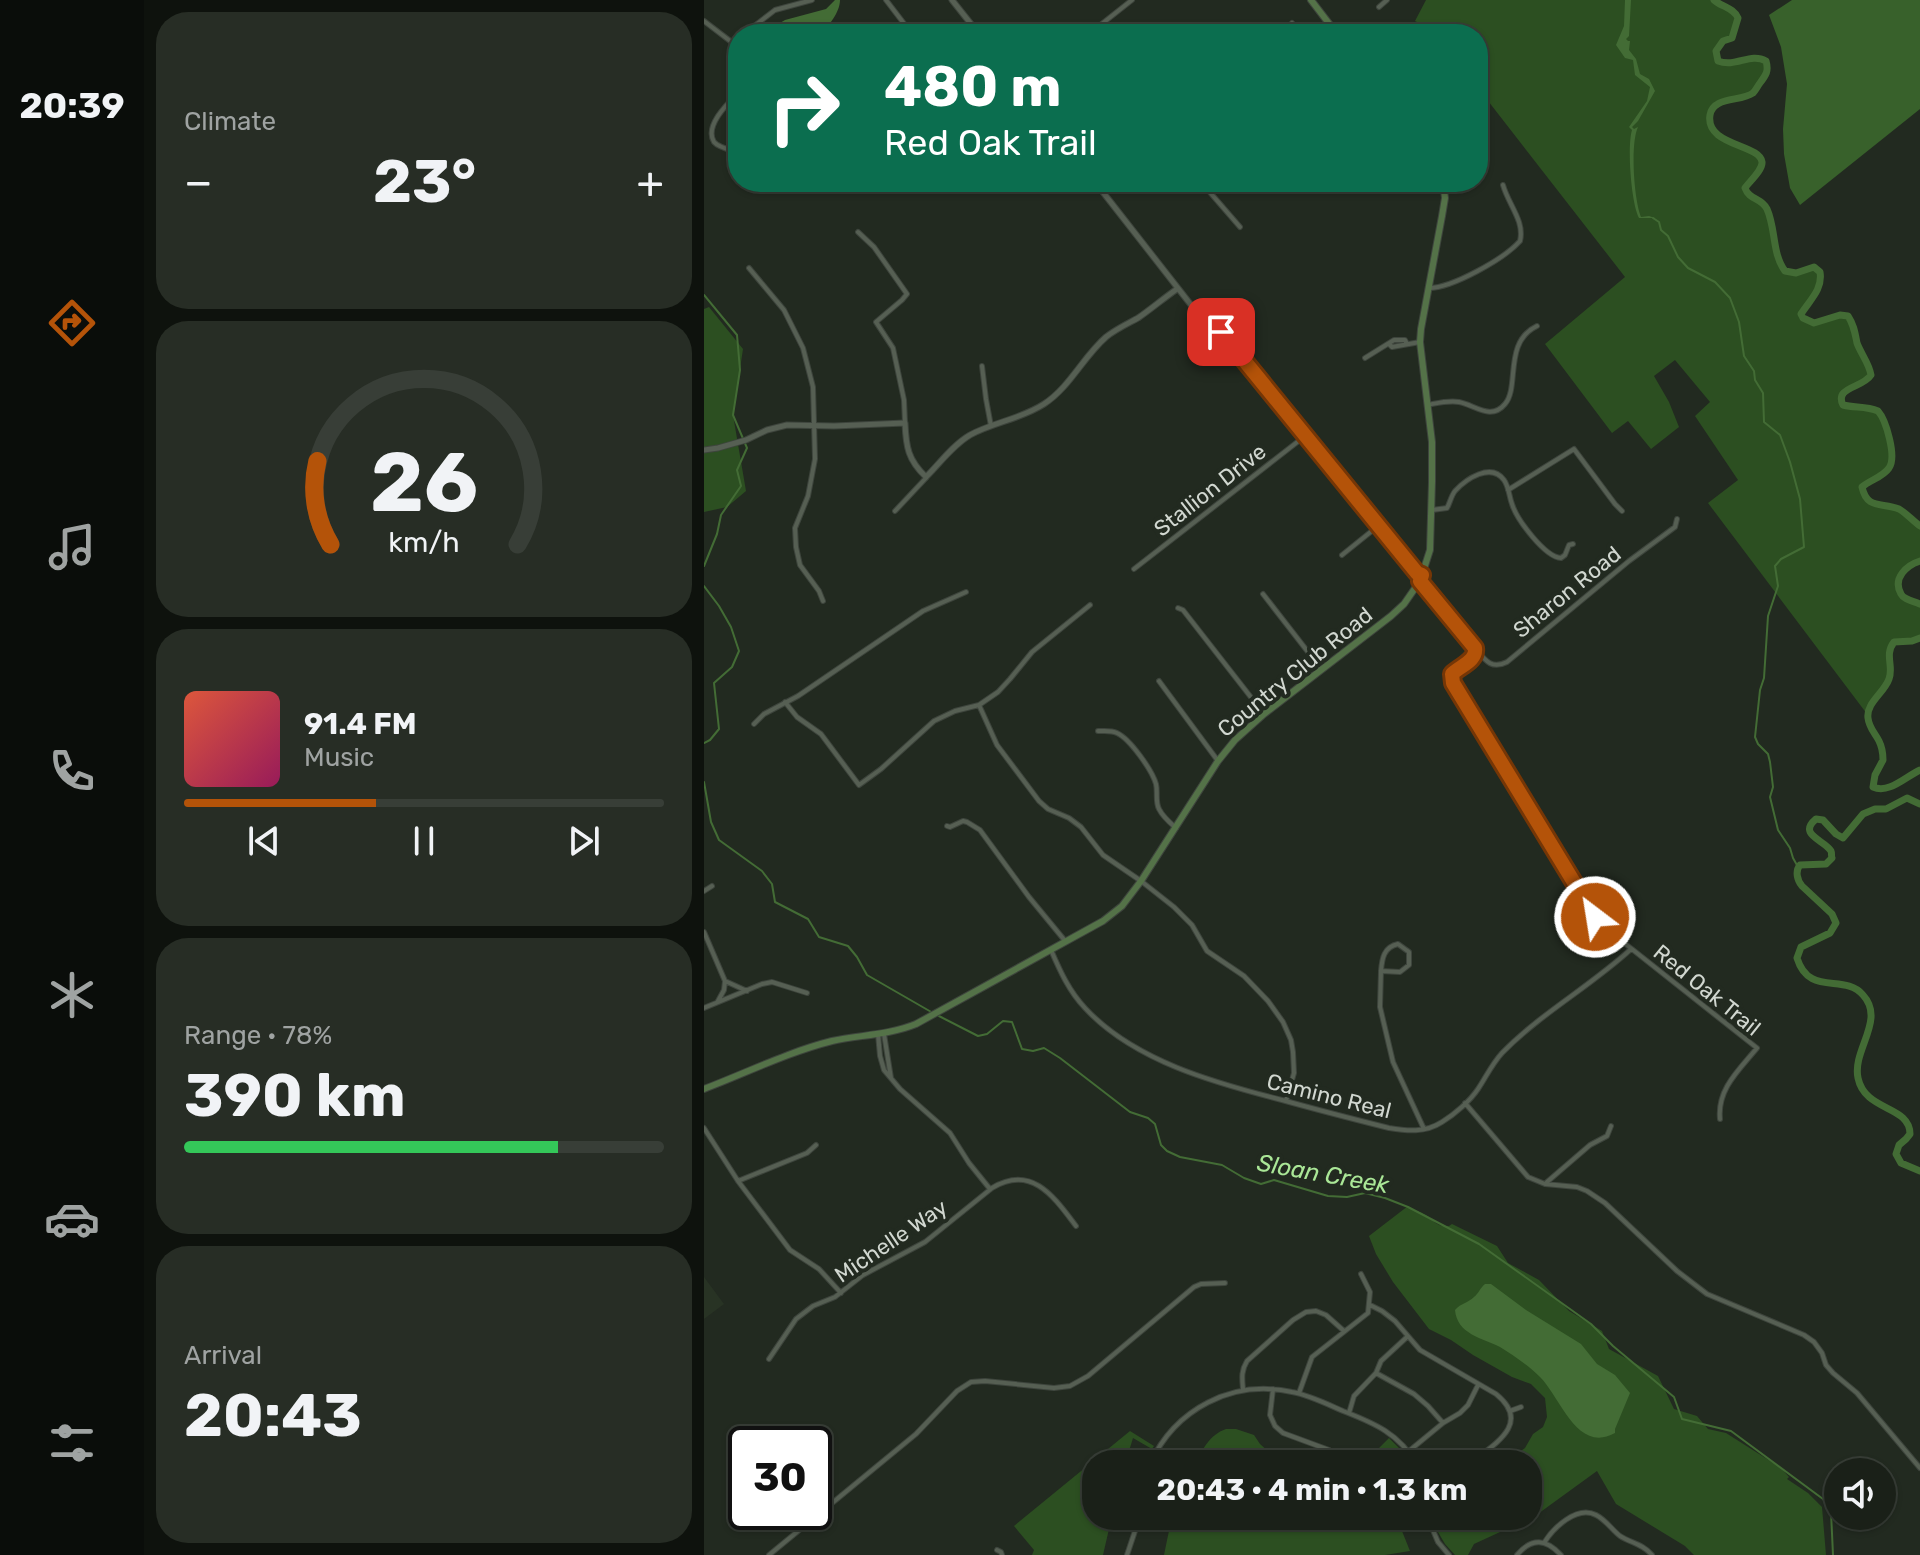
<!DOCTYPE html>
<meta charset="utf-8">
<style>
:root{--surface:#1a2018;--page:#272d25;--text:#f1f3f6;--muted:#9fa3a2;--line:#383e37;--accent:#b45309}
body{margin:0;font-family:Rubik,sans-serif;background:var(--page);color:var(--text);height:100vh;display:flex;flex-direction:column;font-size:30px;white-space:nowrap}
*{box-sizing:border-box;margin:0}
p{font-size:26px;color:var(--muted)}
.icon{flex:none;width:44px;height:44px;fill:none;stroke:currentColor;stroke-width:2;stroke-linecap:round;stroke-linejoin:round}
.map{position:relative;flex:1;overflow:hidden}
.sheet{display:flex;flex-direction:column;gap:12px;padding:12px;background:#0e120d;width:560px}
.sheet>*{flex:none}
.guide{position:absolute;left:24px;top:24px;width:760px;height:168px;border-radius:32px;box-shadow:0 2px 6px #0004,0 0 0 2px var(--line);background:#0b6e4f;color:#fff;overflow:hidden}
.fabs{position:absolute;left:1120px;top:1458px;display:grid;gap:16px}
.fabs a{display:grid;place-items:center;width:72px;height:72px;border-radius:50%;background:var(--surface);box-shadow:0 2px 6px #0004,0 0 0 2px var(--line);font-size:40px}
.speed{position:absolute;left:24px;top:1426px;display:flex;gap:16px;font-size:40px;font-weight:700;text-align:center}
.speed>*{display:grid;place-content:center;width:104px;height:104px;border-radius:50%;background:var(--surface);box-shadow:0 2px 6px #0004,0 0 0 2px var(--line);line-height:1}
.speed .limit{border:4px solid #111;border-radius:12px;background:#fff;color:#111}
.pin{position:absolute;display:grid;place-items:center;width:68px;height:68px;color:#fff;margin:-34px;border-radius:16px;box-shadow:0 4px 12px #0006}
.me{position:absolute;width:88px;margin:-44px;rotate:329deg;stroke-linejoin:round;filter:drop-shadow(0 0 6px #0008)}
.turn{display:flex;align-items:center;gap:28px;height:168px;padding:0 24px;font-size:36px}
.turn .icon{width:104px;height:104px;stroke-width:2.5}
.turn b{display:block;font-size:56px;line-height:68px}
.big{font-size:60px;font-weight:700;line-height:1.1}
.sheet .tile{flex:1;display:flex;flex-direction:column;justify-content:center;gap:12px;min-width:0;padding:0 28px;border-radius:32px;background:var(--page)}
.sheet .dial{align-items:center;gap:0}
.dial svg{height:208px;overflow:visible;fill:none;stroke:var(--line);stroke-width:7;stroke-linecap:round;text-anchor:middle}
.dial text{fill:var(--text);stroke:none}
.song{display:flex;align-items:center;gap:24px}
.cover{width:96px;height:96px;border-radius:12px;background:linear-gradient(135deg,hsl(10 70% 55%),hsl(330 70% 35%))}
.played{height:8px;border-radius:4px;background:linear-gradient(90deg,var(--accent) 40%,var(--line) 40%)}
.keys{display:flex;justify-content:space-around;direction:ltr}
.heat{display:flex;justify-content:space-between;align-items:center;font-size:44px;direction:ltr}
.charge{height:12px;border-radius:6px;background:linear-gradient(90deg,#34c759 78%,var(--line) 0)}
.trip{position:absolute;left:378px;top:1450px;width:460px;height:80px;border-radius:32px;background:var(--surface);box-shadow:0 2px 6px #0004,0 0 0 2px var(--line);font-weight:700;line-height:80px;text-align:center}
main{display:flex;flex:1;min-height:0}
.tabs{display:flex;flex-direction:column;width:144px;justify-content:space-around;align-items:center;background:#0a0d0a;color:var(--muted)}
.tabs .icon{width:56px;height:56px}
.tabs .selected{color:var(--accent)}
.tabs b{font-size:36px;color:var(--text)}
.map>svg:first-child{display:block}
.built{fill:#283324}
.green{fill:#2c4f21}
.forest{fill:#38612b}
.water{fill:#436c35}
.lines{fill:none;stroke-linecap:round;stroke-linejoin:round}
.stream{stroke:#436c35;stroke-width:2}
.river{stroke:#436c35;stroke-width:7}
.minor-casing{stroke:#3e453d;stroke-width:6}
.tertiary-casing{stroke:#3e453d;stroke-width:7}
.secondary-casing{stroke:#3e453d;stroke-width:8}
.minor{stroke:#565f53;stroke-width:4}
.tertiary{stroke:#565f53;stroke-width:5}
.secondary{stroke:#547248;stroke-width:6}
.route-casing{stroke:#753606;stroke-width:20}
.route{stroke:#b45309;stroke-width:14}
.labels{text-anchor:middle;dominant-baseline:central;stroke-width:8;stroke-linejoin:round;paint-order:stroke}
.street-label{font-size:22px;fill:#d1d7d0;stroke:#222a20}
.water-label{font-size:24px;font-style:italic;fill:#aae797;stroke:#222a20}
</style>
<main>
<nav class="tabs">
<b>20:39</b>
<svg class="icon selected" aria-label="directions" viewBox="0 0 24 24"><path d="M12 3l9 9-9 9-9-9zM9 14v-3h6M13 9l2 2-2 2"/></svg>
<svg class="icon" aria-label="music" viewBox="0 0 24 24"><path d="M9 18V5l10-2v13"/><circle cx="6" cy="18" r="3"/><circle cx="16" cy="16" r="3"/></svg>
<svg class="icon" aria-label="phone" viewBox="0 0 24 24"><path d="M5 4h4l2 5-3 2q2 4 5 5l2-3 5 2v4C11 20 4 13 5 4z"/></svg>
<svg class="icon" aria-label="climate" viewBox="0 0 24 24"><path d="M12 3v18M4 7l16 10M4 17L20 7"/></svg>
<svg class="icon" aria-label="car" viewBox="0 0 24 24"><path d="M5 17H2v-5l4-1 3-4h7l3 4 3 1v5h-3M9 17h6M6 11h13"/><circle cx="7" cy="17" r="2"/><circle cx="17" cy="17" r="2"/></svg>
<svg class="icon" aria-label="filters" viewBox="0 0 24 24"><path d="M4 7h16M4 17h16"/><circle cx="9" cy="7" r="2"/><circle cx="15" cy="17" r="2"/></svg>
</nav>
<section class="sheet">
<div class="tile"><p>Climate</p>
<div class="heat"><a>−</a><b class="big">23°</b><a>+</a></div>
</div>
<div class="tile dial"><svg viewBox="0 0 100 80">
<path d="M14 69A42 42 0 1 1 86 69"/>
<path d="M14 69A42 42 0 0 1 9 37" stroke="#b45309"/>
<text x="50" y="56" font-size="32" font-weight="700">26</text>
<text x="50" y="72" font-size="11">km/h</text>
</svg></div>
<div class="tile">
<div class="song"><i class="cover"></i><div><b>91.4 FM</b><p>Music</p></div></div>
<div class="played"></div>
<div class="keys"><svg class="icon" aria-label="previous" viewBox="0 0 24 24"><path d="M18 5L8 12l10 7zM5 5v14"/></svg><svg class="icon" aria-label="pause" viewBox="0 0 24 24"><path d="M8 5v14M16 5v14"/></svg><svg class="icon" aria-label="next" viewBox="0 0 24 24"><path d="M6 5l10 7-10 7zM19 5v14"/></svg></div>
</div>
<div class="tile"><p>Range · 78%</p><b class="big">390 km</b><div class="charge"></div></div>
<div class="tile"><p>Arrival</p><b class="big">20:43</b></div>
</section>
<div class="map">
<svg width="1216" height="1555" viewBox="0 0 1216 1555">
<rect width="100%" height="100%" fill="#222a20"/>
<path class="built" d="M0 1277 20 1304 0 1319Z"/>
<path class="green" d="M722 0H1010C1017 7 1030 8 1034 18L1028 37 1019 41 1011 51 1014 61C1031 69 1045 53 1061 61 1064 71 1061 75 1056 84 1053 88 1052 90 1048 93 1036 101 1016 96 1008 109 991 137 1049 146 1058 163L1056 169 1040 188C1045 200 1058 199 1063 210 1072 230 1067 255 1081 272L1092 273 1110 268 1116 272C1118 289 1105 300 1097 314L1099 318 1110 324 1127 317 1136 316 1144 317C1149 325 1150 333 1153 343 1156 354 1164 363 1166 374 1160 387 1143 385 1135 398L1139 406 1160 407 1174 412C1181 421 1192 458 1184 468 1178 477 1165 480 1157 487 1163 511 1178 502 1194 510 1202 514 1209 522 1216 527V561C1202 565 1185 581 1198 596 1202 600 1210 602 1216 604V638L1208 641 1190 642C1179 654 1190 666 1184 680 1179 693 1167 701 1163 714L1004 503 1034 480 991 416 1006 402 971 360 950 376 965 402 975 427 947 449 924 421 908 433 841 344 921 277 774 88V34H731L729 30 711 21Z
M5 307 39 349 29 415 42 491 23 507 0 512V309Z
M704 1206C710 1211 715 1211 722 1215 731 1221 732 1227 745 1226L748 1224 793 1246 804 1263 835 1280 865 1311 898 1331 905 1349 954 1376 970 1409 993 1416 1004 1429 1022 1433 1077 1468 1085 1477 1083 1479 1104 1493 1118 1507 1122 1555H990L981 1546 912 1504 893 1471 831 1516 770 1544 764 1555H751L741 1544 734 1532 754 1516H824V1464H799L821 1448 829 1434 839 1427 843 1417 841 1398 827 1384 808 1377 769 1355 747 1340 725 1329 689 1282 672 1254 665 1236Z
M522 1429H532L550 1435 556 1444 565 1452 593 1464H491C499 1449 505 1435 522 1429Z
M426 1431 450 1446 448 1449 429 1438 421 1464H392V1516H408L399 1555H328L330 1550 310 1526Z
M685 1438 697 1450 707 1464H659L660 1453 665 1449 673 1450Z
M468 1516H697L696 1526 706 1551 681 1555H460Z"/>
<path class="forest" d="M1088 0H1216V109L1096 205 1086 188 1080 154 1079 129 1083 84 1077 47 1065 15Z"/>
<path class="water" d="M131 0H136C136 12 125 26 116 34H85L76 23 81 20 122 9Z
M921 0H927L925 36 922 39 924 41H926L925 50 932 59 936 74 945 79 951 91 934 121 928 127 930 129 934 127C926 144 930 200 937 217L945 216 951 218H935C927 203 923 146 928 130L925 127 943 101 946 87 931 75 929 60 921 58 912 45 920 26Z
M781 1284H787L822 1310 877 1344 893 1364 911 1375 926 1393 911 1429V1433C873 1454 857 1398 836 1377 825 1366 809 1355 796 1347 778 1338 753 1334 751 1310 757 1303 764 1303 770 1297 775 1293 776 1288 781 1284Z"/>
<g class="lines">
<path class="stream" d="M949 218 955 222 957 230 964 236 974 257 984 268 1011 282 1026 298 1035 322 1040 356 1050 371 1051 380 1059 393 1060 422 1076 435 1086 462 1096 499 1100 547 1077 559 1071 566 1074 586 1064 616 1060 678 1056 690 1051 737 1054 744 1064 754 1066 762 1069 787 1066 797 1074 830 1086 848 1089 858 1094 867
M0 295 33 335 36 370 29 415 43 448 33 470 37 486 17 515 13 534 0 566
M0 586 15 606 27 627 35 651 28 667 10 683 15 729 6 740 0 743
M0 782 7 822 15 840 58 871 68 884 71 902 104 919 115 937 144 946 153 957 163 975 229 1013
M235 1016 274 1036 283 1034 299 1021 308 1022 318 1049 329 1051 340 1048 356 1058 426 1112 444 1118 451 1124 457 1145 463 1151 476 1157 518 1165 540 1178 557 1184 570 1180 624 1196 643 1197 661 1193 681 1198 704 1207 775 1244 887 1324 909 1346 970 1397 978 1419 1027 1431 1119 1499 1127 1512 1129 1555"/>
<path class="river" d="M1010 0C1018 7 1030 8 1034 18L1028 38 1019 41 1012 51 1014 61C1032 68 1046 52 1062 61 1065 71 1062 75 1056 83 1053 87 1052 90 1049 93 1037 102 1009 96 1006 115 1001 146 1056 144 1058 162 1059 170 1045 182 1041 188 1045 200 1058 198 1063 209 1072 229 1068 254 1081 271L1092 273 1110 267 1116 272C1119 289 1106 300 1097 314L1099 318 1110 323 1136 315 1144 316C1150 325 1151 333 1153 343 1157 354 1165 363 1167 375 1159 388 1130 387 1139 405 1151 408 1162 406 1174 411 1182 420 1193 457 1185 468 1179 477 1166 480 1158 487 1163 510 1178 502 1195 509 1202 513 1209 521 1216 526
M1216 561C1203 565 1188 578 1197 594 1200 600 1210 601 1216 604
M1216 638 1208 641 1190 642C1180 655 1190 666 1185 679 1180 693 1162 703 1164 718 1165 728 1171 733 1175 741 1178 747 1179 754 1179 760L1171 775 1169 787C1185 794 1201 777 1216 770
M1216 804 1203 798 1182 809H1171L1159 814 1139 838 1132 834 1119 820 1112 819C1093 835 1121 840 1127 851 1128 853 1127 856 1128 858L1122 864 1096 865C1091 871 1093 880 1098 886L1128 914 1132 923 1126 933 1097 947 1093 958C1105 997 1140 973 1159 995 1182 1020 1148 1050 1154 1078 1161 1112 1206 1105 1206 1134L1202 1139 1195 1145 1192 1154 1197 1163 1216 1171"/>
<g class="minor-casing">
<path id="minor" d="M182 0 208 34
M675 7 683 0
M0 21 34 47
M588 23 599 34
M40 34 71 10 108 0
M385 34 428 0
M718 34 722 27
M34 93C24 103 0 126 10 142 15 148 27 150 34 152
M497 182 536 227
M154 232 170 247 203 294 198 300 172 322 189 348 200 400 201 423
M45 268 80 310 99 348 109 387 111 459 104 496 91 528 92 547 96 565 115 591 119 601
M725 288C748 288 800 259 816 241 821 221 804 204 799 185
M685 344 688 347 716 342
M661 358 690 340H701L703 344
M278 366 282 399 287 426
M723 405C734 403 745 400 755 402 771 405 787 421 801 404 816 387 799 342 833 326
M804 490 870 449 911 504 918 511
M728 510 743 508C746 503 747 496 751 491 762 479 787 462 800 480 805 487 805 496 808 504 813 520 841 557 857 558L861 555 865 545 869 544
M191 511 222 478
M638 555 674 526
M430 569 601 436
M716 582 772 650C769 665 745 666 749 683L891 917 919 942 1053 1048C1035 1070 1013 1089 1016 1119
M559 594 618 670
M474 608 479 610 560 714
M771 648C781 660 787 670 803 662L925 561 971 527 973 519
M455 681 514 761
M81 702 93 717 117 734 155 785 177 769 230 721 251 711 275 705 294 692 306 679 328 652 386 605
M275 705 293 745 335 801 344 809 365 818 377 827 399 855 437 881 470 907 488 925 503 951 540 976 564 1001 579 1022 587 1040 589 1052 590 1073 582 1101
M50 724 60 714 94 696 219 611 262 592
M394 731C401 731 407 730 413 733 426 739 448 770 452 784 454 792 451 801 455 809 459 817 465 822 472 828
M243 826 246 827 259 821 263 822 276 830 325 897 362 942
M0 891 8 886
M0 932 21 981 20 990 14 1001
M694 944 705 952V965L696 972 677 971C678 958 680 947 694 944Z
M347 950C356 971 365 991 381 1008 430 1061 511 1083 578 1100 614 1110 649 1119 685 1128 703 1131 721 1133 738 1122 751 1114 766 1101 774 1089 782 1077 788 1064 798 1053 837 1013 887 986 927 949
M677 971 676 1007 689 1062 720 1129
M21 981 43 991
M0 1008 58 984 68 982 103 993
M174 1034 176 1056 180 1070 196 1089 246 1133 265 1163 286 1189
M180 1034 187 1078
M761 1103 824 1177 841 1184 873 1187 883 1191 901 1203 973 1271 1003 1294 1100 1335 1110 1342 1118 1353 1122 1365 1129 1373 1153 1393 1216 1468
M0 1128 34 1181 86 1250 115 1269 137 1293
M34 1181 103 1153 112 1145
M843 1182 886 1145 903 1136 907 1126
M666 1305 678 1311 691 1321 716 1350 792 1394C829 1424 789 1445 765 1464
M65 1359 92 1319 109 1306 131 1297 159 1275 221 1242 288 1188C328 1164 350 1197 372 1226
M672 1373 710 1394 724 1406 739 1423
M539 1389C538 1378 537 1371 543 1361L589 1320 602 1312 612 1311 622 1315 640 1331
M569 1389 566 1415 571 1426 579 1433 625 1450 634 1460
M595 1393 608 1357 664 1313 666 1292 657 1274
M806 1411 817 1407
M645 1413 650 1396 672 1373 677 1361 703 1337
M705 1451 739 1423 756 1413 764 1405 774 1385
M446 1464C471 1409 528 1379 588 1392 605 1395 623 1404 639 1411 670 1423 696 1434 712 1464
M723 1516 734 1542 745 1555
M840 1543C849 1528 873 1505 892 1515 902 1520 907 1529 916 1536 927 1543 939 1544 948 1555
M293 1550 297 1552 298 1555
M65 1555 212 1434 253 1391 267 1382 281 1381 350 1388 366 1386 384 1376 490 1287 497 1284 521 1283
M423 1555 436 1516
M813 1555C828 1537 842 1539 857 1555"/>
</g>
<g class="tertiary-casing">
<path id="tertiary" d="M248 0 275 34
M391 182 491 310 517 332 713 573 718 575
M0 450 14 448 42 440 63 430 83 425 130 426 201 423C202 447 204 460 222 477 236 463 249 445 266 435 290 422 317 419 340 404 366 387 379 357 402 337 412 329 423 324 434 318 447 309 460 298 473 289"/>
</g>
<g class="secondary-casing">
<path id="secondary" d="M607 0 633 34
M0 1089C42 1073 84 1052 128 1041 156 1035 185 1035 212 1024L399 921 418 906 437 881 514 761 531 740 560 714 687 616 700 604 716 581 726 550 728 482V442L716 342 717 329 738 216 741 198 739 182"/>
</g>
<use href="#minor" class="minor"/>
<use href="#tertiary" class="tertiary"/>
<use href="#secondary" class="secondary"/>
</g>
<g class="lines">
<g class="route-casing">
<path id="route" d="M517 332 713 573 718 575 716 581 771 648C773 661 756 666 748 674L749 683 891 917"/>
</g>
<use href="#route" class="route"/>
</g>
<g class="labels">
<g class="street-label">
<text transform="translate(506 490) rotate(-38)">Stallion Drive</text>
<text transform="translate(863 592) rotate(-39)">Sharon Road</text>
<text transform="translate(591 672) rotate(-39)">Country Club Road</text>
<text transform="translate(1003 990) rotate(39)">Red Oak Trail</text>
<text transform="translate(625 1096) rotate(14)">Camino Real</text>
<text transform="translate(187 1241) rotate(-34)">Michelle Way</text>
</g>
<g class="water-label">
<text transform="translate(619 1174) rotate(10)">Sloan Creek</text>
</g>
</g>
</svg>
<div class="fabs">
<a><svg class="icon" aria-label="sound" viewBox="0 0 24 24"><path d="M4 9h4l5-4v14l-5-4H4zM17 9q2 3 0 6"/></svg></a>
</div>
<div class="speed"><div class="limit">30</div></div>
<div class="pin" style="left:517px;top:332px;background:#d93025"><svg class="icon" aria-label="arrive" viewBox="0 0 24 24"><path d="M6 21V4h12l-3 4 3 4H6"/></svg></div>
<svg class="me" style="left:891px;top:917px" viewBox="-20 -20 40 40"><circle r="17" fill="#b45309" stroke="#fff" stroke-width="3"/><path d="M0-11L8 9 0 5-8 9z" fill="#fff"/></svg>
<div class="trip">20:43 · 4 min · 1.3 km</div>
<div class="guide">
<div class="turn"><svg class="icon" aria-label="right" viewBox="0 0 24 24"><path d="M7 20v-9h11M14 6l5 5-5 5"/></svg><div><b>480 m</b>Red Oak Trail</div></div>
</div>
</div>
</main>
